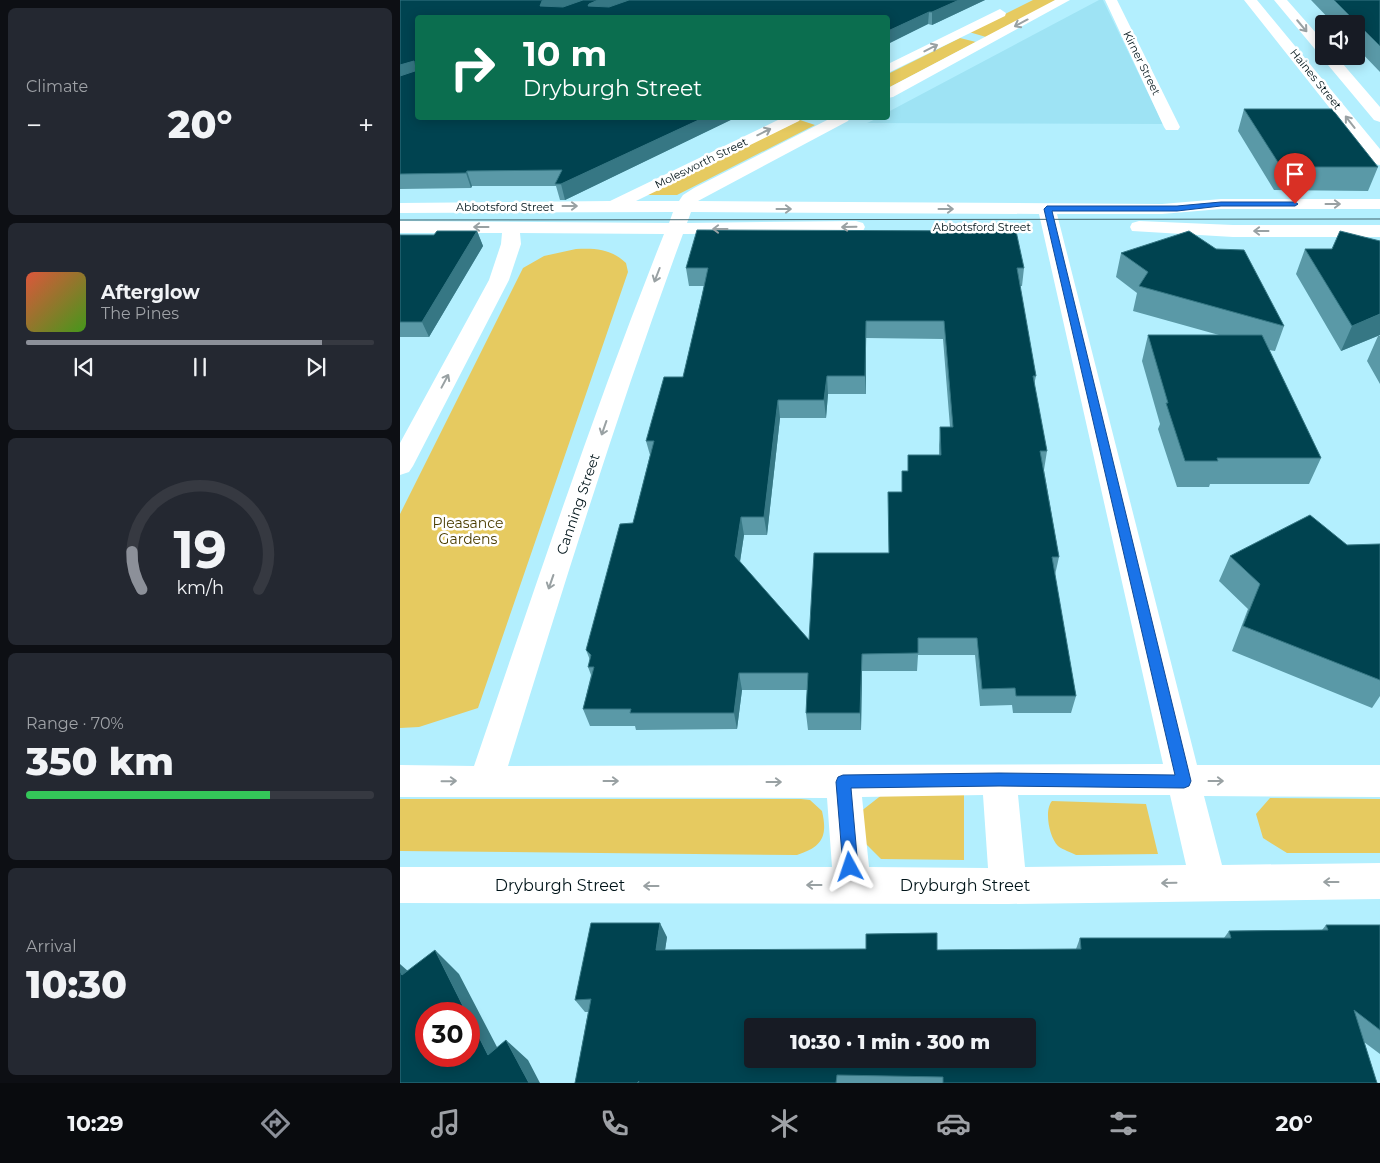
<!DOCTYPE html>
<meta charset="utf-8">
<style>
:root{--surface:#171b24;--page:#242831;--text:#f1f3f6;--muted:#9ea1a6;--line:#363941;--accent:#8c9099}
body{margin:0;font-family:Montserrat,sans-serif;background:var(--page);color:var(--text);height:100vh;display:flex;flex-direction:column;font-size:19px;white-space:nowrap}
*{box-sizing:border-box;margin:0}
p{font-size:16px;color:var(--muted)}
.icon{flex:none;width:28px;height:28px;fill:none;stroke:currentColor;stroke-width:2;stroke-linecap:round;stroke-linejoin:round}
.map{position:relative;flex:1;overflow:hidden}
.details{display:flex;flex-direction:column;gap:8px;padding:8px;background:#0d0f14;width:400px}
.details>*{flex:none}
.banner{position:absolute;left:15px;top:15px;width:475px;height:105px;border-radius:5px;box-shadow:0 2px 12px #0003;background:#0b6e4f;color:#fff;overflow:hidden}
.tools{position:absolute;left:915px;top:15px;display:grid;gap:10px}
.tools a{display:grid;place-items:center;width:50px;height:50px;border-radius:5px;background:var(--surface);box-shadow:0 2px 12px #0003;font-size:25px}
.speed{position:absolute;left:15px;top:1002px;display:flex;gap:10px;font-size:25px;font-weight:700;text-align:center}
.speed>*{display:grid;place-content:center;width:65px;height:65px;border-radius:50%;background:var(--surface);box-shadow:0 2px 12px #0003;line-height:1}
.speed .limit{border:8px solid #d22;background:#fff;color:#111}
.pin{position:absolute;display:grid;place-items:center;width:42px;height:42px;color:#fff;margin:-51px -21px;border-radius:50% 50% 50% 0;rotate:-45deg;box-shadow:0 0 5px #0007}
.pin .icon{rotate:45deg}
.me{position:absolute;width:55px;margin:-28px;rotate:355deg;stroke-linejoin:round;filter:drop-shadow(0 0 4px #0008)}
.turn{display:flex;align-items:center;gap:18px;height:105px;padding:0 25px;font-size:22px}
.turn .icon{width:65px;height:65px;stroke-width:2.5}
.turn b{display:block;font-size:35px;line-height:42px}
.big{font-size:38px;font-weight:800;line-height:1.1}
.details .card{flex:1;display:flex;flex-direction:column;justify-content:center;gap:8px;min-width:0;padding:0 18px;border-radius:8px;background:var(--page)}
.details .dial{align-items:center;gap:0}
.dial svg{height:130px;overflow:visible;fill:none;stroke:var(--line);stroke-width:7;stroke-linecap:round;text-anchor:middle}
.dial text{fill:var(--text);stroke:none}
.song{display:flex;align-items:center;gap:15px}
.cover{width:60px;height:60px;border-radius:8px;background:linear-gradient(135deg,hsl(10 70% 55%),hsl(100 70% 35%))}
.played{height:5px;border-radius:2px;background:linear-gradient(90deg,var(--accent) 85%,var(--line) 85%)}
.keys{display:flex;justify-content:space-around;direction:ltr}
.heat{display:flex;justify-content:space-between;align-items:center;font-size:28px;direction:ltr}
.charge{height:8px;border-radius:4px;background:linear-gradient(90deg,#34c759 70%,var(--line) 0)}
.trip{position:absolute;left:344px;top:1018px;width:292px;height:50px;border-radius:5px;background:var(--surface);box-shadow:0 2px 12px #0003;font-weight:800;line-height:50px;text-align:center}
.dock{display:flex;height:80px;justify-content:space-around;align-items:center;background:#090b0e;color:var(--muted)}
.dock .icon{width:35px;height:35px}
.dock .on{color:var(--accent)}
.dock b{font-size:22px;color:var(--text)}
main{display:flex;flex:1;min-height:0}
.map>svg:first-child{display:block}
.built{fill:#9ee3f4}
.green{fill:#e6ca60}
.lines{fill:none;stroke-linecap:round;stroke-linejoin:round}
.minor{fill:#fff;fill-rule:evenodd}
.tram{stroke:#43656e;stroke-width:1}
.wall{fill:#5a99a7;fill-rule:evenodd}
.shaded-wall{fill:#367784}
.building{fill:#004350;stroke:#367784;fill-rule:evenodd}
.oneway{stroke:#99a1a3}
.route{fill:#1a73e8;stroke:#114b97}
.labels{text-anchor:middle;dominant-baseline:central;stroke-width:5;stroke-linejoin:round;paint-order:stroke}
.far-street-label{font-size:11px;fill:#001419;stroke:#fff}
.street-label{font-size:14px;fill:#001419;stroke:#fff}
.park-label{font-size:14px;fill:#4b3d00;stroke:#fff}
.near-street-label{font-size:16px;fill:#001419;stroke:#fff}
</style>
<main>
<section class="details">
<div class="card"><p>Climate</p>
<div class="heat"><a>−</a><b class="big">20°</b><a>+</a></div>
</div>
<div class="card">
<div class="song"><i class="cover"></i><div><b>Afterglow</b><p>The Pines</p></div></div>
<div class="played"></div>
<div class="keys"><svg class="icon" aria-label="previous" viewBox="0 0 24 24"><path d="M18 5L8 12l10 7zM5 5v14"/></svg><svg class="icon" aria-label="pause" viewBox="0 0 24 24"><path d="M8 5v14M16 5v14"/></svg><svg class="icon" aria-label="next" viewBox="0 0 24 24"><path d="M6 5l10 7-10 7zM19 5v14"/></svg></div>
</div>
<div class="card dial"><svg viewBox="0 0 100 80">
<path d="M14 69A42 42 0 1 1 86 69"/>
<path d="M14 69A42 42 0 0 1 8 46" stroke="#8c9099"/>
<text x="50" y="56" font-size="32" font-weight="700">19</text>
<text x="50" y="72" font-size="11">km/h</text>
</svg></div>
<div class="card"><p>Range · 70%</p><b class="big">350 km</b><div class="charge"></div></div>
<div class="card"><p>Arrival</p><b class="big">10:30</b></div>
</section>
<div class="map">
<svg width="980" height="1083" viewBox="0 0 980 1083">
<rect width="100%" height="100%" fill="#b3effe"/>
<path class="built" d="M699 0H703L763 124 467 123 478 118H488V112Z"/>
<path class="green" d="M633 0H657L586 37 569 32Z
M560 38 576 42 488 88V74Z
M400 120 415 125 277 195H246Z
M176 249C196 248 211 249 226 263L228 272 78 708 19 727 0 728V514L123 268 144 256Z
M483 794 564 795V860L481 859 459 837 460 812Z
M870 798 980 799V853H887L863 838 856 814Z
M0 799H401L410 800 422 811C428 837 422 847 397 855L0 851Z
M652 801 746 804 758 854 676 855C671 852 663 850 658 846 649 837 644 810 652 801Z"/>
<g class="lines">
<path class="minor" d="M655 0H670L493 97 488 98V88Z
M705 0H717L780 127 778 130H766L764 127Z
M844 0H857L980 149V165L974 164Z
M874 0H887L924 42V56H936L980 107V122L974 120 923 59 922 55 919 54Z
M600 9 606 13 605 16 488 73V64Z
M382 118H401L399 121 236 201H279L283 195 294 188 431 118H450L448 121 298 201 762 204 821 199H980V209H821L762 214H657L797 765H980V797L804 796 822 865 980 863V899L608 904 0 903V867H432L427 798 0 797V765L74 766C135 588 194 409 264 234L120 233 121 244 109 280 13 466 9 472 0 475V443L89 280 101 244 102 233H0V221L269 223 273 212 0 213V203L210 201ZM291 212 639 214 763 764 108 766C163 588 218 409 283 234L456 233 463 231 465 227 463 223 456 221 287 223ZM583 795 588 868 469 867 462 797ZM618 795H770L786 865 625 867Z
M739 221 833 225H980V237H833L732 231 730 227 732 223Z"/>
<path class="tram" d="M0 220 980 219"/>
</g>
<path class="wall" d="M0 0H585L532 25 528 24 165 200H160L156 186H72L71 188 0 189Z
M911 0H980V72L956 47V24H934Z
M844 109 978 167 968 191 874 190 838 131Z
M77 231 83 246 29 337H0V235H34Z
M905 249 980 335 941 351 896 274Z
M721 253 884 326 875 351 869 350 921 458 909 484H810L809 487H777L758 429 760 424 742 361 748 335H819L733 311 737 293 716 277Z
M286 268H624L622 286H620L636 376 634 385 647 451 644 470 659 557 655 575 676 696 671 713H613L612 705 580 706 575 655H518L517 671H462L461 730H408L406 713 407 690H342L337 729 236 730 235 726H190L183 709 191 675 188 667 190 660 186 650 233 523 250 455 246 441 283 377 304 286H289ZM466 338 543 339 550 427H540L539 445V455H508V471H502V492L489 553 409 640 340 562 344 535H367L380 418H426L428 394H466Z
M978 336H980V384L967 361Z
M980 544V696L972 708 832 651 848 609 819 581 830 556Z
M926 925H980V1054L964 1042 977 1083H175L188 1012H185L175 1000 267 937 265 950H537L676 949 680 938H824L829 931 922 930Z"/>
<path class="shaded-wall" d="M144 0H185L145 13 140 6 142 1Z
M198 0H230L191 16 188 6 189 4Z
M559 0H585L532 25V12Z
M529 12 528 24 488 44V31Z
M14 61 18 70 0 79V65Z
M303 118H335L165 200 161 184Z
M67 171 72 186 71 188 66 173Z
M77 231 83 246 29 337 22 322Z
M980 314V335L941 351 952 326Z
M466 321V394L465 376Z
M427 376 428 394 426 418 424 400Z
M378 400 380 418 367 535 364 517Z
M341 517 344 535 338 574 335 556Z
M462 654V671L461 730 460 713Z
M339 673 342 690 337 729 334 713Z
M260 923 267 937 263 964 256 950Z
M35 950 59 974 111 1074 88 1055 69 1017V1014H67Z
M0 964 18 980 2 975 0 971Z
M106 1040 128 1060 140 1083H129Z"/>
<path class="building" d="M0 0H144L142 1 140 6 163 7 183 0H198L189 4 188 6 209 7 229 0H559L532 12H529L488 31V18H18V118H303L161 184H155L162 170 67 171 66 173 0 174V76L15 71 14 61 0 65Z
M934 0H980V46Z
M844 109H932L978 167H881Z
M297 230 616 231 624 268H617L636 376H633L647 451H640L659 557H652L676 696H616L615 688 582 689 577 638H518V653L462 654 460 713H406L408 673H339L334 713H230L231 709H183L194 667H188L191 655 186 650 220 524 233 523 254 441H246L264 377H283L302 296 308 268H286ZM466 321H544L553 427H540L541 455H508V471H502V492H488L489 553H414L409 640 335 556 341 517H364L378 400H424L427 376H465Z
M37 231H77L22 322H0V235H34Z
M789 231 816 249 844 250 884 326 739 286 748 272 721 253Z
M940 231 980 241V314L952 326 905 249H932Z
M748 335H862L921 458H817L818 461H785L766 403H768Z
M910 515 947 545 980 544V680L843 626 860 584 830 556Z
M191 923H260L256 950 466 949V934L537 933V950L681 949 680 938H831L829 931 928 930 926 925H980V1030L954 1010 977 1083H543V1077L437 1075 436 1083H238L239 1081 237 1083H175L191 999 175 1000ZM352 1026H628V1059H352Z
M35 950 67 1014H26V1056H69V1017L88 1055 106 1040 129 1083H0V971L2 975Z"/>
<defs><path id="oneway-shaft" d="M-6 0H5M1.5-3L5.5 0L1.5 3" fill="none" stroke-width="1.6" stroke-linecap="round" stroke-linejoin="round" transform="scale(1.25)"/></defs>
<g class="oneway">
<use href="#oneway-shaft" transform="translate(621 23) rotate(152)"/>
<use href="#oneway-shaft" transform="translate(902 26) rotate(50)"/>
<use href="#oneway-shaft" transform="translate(531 48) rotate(-27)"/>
<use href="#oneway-shaft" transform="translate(950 122) rotate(-128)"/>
<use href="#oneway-shaft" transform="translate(364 132) rotate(-26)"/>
<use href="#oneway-shaft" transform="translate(933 204)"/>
<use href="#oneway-shaft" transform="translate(170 206)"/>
<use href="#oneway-shaft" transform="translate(384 209)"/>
<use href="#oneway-shaft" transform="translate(546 209)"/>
<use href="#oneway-shaft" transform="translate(81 227) rotate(-180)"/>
<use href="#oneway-shaft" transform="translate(449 227) rotate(179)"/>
<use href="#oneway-shaft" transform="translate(320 229) rotate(180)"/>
<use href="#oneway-shaft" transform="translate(861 231) rotate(-180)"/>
<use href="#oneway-shaft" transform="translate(257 275) rotate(111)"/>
<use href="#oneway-shaft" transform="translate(45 381) rotate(-62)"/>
<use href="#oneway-shaft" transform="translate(204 428) rotate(109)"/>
<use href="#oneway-shaft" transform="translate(151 582) rotate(109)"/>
<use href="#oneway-shaft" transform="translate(49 781) rotate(-1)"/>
<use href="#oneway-shaft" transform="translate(211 781)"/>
<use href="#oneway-shaft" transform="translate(816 781)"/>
<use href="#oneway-shaft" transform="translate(374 782)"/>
<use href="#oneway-shaft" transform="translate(931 882) rotate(180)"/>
<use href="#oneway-shaft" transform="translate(769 883) rotate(179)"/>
<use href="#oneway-shaft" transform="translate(414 885) rotate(180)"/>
<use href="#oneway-shaft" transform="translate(251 886) rotate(-180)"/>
</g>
<path class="route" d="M821 202H895L898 204 895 206H821L777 211H652L791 781 789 786 784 788 599 786 451 788 458 867 456 872 450 874 445 872 443 867 436 782 438 777 443 775 599 773 775 775 644 209 647 206H777Z"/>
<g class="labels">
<g class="far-street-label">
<text transform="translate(742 63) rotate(64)">Kirner Street</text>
<text transform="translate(916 79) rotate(51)">Haines Street</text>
<text transform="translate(301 163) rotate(-26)">Molesworth Street</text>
<text x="105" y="207">Abbotsford Street</text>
<text x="582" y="227">Abbotsford Street</text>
</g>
<g class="street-label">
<text transform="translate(178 504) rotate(-71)">Canning Street</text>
</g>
<g class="park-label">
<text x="68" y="523">Pleasance<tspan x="68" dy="16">Gardens</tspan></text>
</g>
<g class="near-street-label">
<text x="160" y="885">Dryburgh Street</text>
<text x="565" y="885">Dryburgh Street</text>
</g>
</g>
</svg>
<div class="tools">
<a><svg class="icon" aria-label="sound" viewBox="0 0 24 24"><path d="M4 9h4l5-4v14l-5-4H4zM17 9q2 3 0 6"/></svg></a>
</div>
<div class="speed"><div class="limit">30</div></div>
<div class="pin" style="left:895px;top:204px;background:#d93025"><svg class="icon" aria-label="arrive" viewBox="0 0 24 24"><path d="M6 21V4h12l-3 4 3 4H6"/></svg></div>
<svg class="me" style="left:450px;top:867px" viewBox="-20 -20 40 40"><path d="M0-17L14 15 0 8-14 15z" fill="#1a73e8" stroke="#fff" stroke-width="4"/></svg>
<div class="trip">10:30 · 1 min · 300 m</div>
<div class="banner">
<div class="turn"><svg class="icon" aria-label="right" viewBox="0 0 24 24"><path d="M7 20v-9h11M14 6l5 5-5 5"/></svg><div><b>10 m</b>Dryburgh Street</div></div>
</div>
</div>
</main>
<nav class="dock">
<b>10:29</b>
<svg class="icon on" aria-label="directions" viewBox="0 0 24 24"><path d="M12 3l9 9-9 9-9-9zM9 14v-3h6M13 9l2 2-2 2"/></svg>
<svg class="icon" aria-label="music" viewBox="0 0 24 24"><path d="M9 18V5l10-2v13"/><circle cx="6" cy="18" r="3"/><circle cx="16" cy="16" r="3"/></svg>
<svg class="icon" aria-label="phone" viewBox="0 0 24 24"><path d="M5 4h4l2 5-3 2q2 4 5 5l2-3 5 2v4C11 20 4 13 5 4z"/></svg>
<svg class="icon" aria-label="climate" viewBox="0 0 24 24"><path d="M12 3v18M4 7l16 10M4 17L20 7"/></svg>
<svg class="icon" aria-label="car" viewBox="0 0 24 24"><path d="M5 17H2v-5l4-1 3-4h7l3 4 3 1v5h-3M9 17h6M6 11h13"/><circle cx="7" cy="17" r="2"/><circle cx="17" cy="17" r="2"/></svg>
<svg class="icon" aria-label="filters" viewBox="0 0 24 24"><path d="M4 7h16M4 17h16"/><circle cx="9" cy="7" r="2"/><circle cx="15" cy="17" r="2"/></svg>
<b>20°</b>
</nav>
